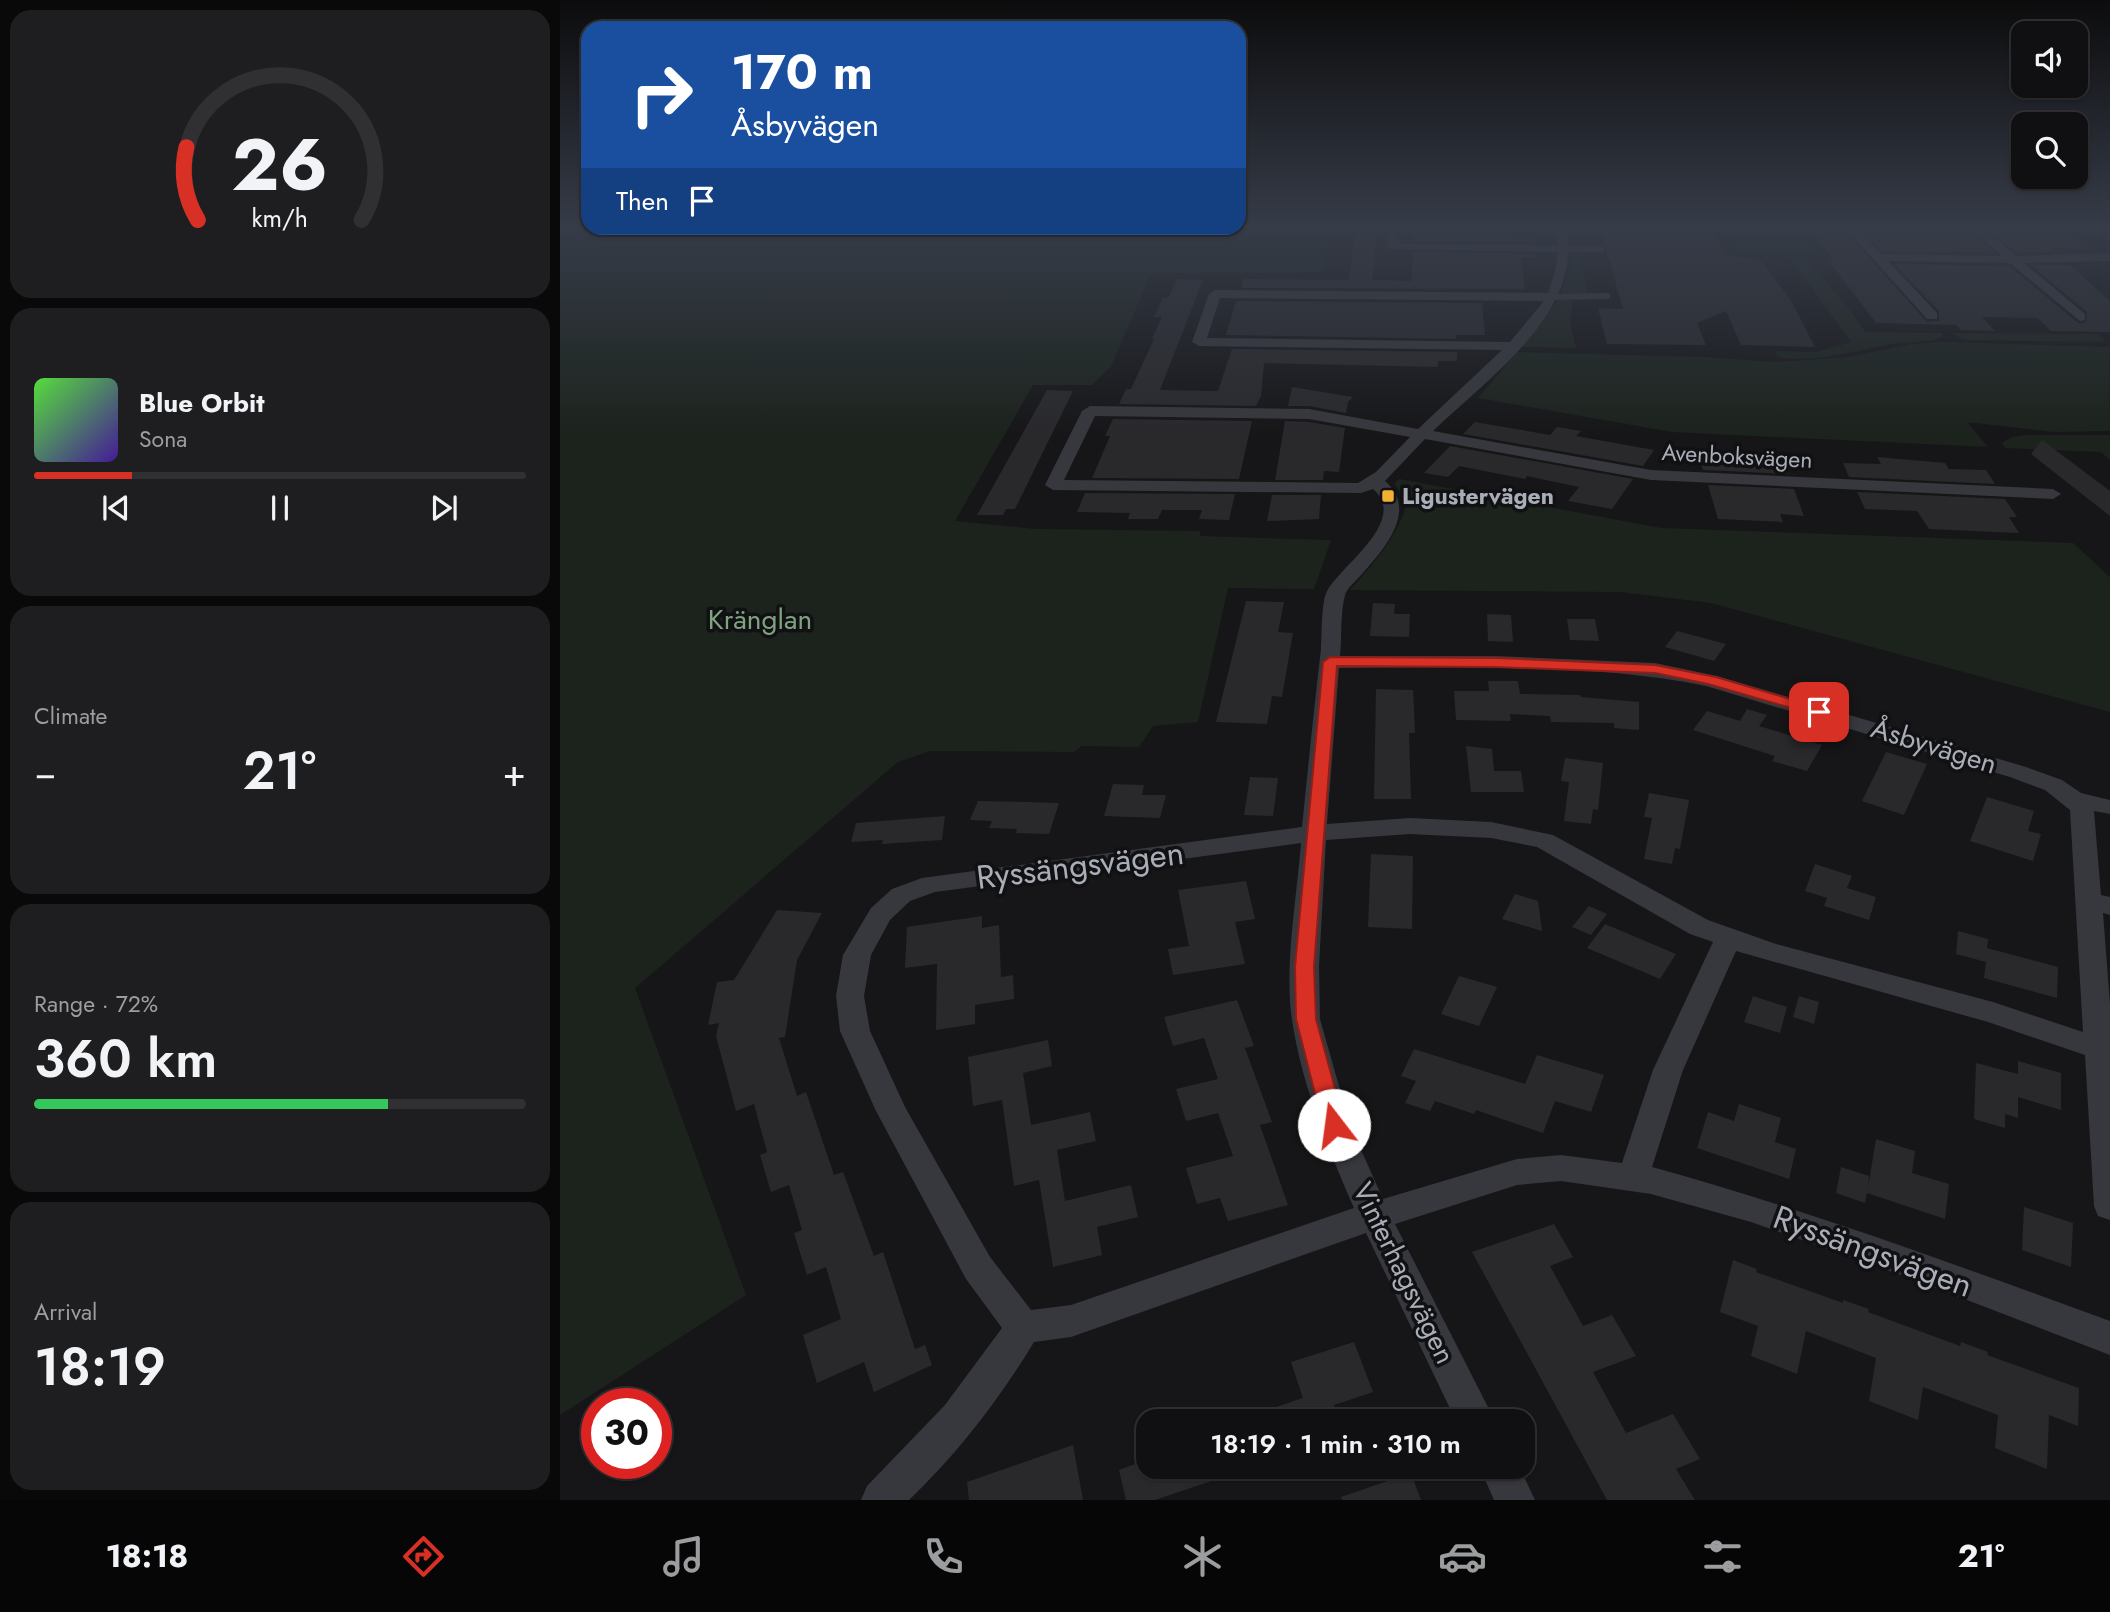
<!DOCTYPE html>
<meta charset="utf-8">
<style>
:root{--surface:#101012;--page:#1e1e20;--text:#f1f3f6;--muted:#9c9d9f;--line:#303032;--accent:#d93025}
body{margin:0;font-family:Jost,sans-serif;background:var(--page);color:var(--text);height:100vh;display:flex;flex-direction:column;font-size:26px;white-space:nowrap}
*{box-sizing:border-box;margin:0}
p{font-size:23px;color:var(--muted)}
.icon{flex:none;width:38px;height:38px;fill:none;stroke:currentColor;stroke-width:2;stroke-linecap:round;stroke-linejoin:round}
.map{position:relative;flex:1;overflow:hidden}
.drawer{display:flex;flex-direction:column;gap:10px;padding:10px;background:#09090a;width:560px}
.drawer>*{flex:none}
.top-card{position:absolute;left:21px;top:21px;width:665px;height:214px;border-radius:21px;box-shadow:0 2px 5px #0004,0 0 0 2px var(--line);background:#1a4fa0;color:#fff;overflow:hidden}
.controls{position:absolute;left:1451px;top:21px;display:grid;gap:14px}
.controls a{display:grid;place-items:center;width:77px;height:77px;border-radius:14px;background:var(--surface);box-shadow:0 2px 5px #0004,0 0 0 2px var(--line);font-size:35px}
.speed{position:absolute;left:21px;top:1388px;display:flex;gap:14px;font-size:35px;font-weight:700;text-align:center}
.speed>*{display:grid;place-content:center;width:91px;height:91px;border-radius:50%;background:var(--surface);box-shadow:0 2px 5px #0004,0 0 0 2px var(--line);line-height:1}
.speed .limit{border:10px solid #d22;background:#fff;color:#111}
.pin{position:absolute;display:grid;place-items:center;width:60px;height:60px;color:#fff;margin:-30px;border-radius:14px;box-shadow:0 4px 10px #0006}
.me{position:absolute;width:77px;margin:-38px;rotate:345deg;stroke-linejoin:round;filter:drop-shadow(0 0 5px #0008)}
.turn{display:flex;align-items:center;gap:24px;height:147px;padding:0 35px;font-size:32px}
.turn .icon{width:91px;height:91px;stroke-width:2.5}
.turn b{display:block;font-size:49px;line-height:60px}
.then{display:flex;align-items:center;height:66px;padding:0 35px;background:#0003;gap:14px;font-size:26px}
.big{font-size:52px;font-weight:600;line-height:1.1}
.drawer .widget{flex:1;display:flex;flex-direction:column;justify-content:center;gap:10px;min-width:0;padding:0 24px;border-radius:21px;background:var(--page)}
.drawer .dial{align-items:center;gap:0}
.dial svg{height:182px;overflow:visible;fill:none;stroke:var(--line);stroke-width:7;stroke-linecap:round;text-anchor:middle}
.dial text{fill:var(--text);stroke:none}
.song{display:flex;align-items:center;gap:21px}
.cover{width:84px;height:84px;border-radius:10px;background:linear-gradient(135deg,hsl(110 70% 55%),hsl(260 70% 35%))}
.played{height:7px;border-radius:4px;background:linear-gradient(90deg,var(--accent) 20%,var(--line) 20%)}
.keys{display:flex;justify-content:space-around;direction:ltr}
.heat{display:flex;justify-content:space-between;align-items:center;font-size:38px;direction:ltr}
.charge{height:10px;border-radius:5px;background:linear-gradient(90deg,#34c759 72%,var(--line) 0)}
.trip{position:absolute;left:576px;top:1409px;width:399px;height:70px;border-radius:21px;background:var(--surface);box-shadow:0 2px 5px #0004,0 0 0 2px var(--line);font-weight:600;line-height:70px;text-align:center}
.menu{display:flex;height:112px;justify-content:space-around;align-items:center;background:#060607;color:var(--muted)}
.menu .icon{width:49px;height:49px}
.menu .active{color:var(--accent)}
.menu b{font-size:32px;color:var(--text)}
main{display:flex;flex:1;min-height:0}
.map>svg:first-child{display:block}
.green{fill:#1c231d}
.building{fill:#29292c}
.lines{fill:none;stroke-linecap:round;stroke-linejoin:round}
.service{stroke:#37383d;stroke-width:6}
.minor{fill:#37383d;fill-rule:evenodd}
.route{fill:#d93025;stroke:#8d1f18;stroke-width:2}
.poi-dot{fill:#f2b134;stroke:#111113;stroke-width:2.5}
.labels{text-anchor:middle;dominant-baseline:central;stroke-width:7;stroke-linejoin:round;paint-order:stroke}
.far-street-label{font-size:23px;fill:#a8adb8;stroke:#111113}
.far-poi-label{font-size:23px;font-weight:bold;fill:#a8adb8;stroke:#111113;text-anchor:start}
.park-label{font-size:28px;fill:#7fa381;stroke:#111113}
.street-label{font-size:28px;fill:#a8adb8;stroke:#111113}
.near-street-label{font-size:33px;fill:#a8adb8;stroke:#111113}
</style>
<main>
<section class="drawer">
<div class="widget dial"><svg viewBox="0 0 100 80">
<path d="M14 69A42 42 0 1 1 86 69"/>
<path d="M14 69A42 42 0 0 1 9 37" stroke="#d93025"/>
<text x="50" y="56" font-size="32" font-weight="700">26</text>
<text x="50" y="72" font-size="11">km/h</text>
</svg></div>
<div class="widget">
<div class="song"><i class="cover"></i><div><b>Blue Orbit</b><p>Sona</p></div></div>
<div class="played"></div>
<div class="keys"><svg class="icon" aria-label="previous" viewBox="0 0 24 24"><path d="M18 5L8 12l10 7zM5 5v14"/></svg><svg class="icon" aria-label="pause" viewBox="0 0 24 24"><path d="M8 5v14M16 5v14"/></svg><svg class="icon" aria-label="next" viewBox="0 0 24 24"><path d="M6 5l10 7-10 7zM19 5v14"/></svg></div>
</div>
<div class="widget"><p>Climate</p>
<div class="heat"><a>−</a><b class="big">21°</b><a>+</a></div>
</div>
<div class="widget"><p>Range · 72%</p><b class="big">360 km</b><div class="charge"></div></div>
<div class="widget"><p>Arrival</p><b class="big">18:19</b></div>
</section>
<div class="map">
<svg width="1550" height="1500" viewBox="0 0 1550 1500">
<rect width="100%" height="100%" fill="#161618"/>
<path class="green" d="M0 227H770L763 272 591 274 551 366 532 385H473L395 521 476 529 640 531V536L771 540 754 589 668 588 638 722 593 726 579 747 522 746 514 752 370 751 338 762 75 988 186 1295 0 1415Z
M1151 227H1234L1258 253 1174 251 1179 244 1169 235 1155 232Z
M1012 250H1019L1028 295 1001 293 1011 267Z
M1228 256H1245L1288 308 1305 332 1382 333 1383 336C1370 344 1347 341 1330 344 1294 351 1254 364 1217 357L1214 351 1256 352 1291 342Z
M999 299 1013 300 1010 322 1016 348 959 347Z
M1392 333 1537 334 1546 342 1409 340 1400 338Z
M1381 342 1549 347 1550 431 1493 432 1407 422 1428 447 1112 432 918 398 957 352 1145 357 1214 362 1289 357 1353 344Z
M1466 435H1550V460L1541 452 1445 448 1442 443 1452 437Z
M839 479 1101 528 1513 543 1550 577V712L1151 603 1061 592 790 590C814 563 838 537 847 502L834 483Z"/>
<path class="building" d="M796 227H818L812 280 852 281 853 252 974 254 975 257H961L965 289 681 288 684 279 789 280Z
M854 227H952L954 238H971L972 242 853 241Z
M1040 227H1151L1167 256 1186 257 1202 262 1230 299 1255 347 1181 345 1166 311 1137 323 1146 345 1047 344 1038 308 1063 309Z
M1447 227H1502L1532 249 1491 248 1495 252 1457 253 1430 231H1452Z
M1251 228 1283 229 1367 322 1379 321V311L1334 264 1449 266 1518 323H1526L1527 312 1471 265H1510L1550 301V332L1491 331 1478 318 1422 317 1435 331 1401 330 1396 325 1316 323 1269 261H1274Z
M1302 229 1409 230 1435 253 1322 251Z
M617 279 643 280 600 390 658 391 672 349 897 352V361H878V367L704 363 701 396 696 406 559 404 566 389H571L594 339H592L602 317H594L603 298H608Z
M676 301 922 303 925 335H896V339L666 335Z
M732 387 793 397 788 402 786 413 749 406H728Z
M487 390 513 391 455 509H446L443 515H417Z
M553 419 692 421 679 479 532 478 550 436H545Z
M725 421 749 422 785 428 779 472 764 471 763 480H715Z
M915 422 990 435 997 427 1021 431 1016 436 1094 450 1083 466 903 434Z
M1482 440 1550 491V516L1471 454Z
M890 446 1073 479 1052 509 1008 501 1019 487 967 476 965 479 899 466 888 477 864 473Z
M1139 457 1223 463 1228 474 1143 470Z
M1317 457 1385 463 1389 469 1426 470 1435 484 1289 477 1283 463 1321 464Z
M1148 485 1234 489 1244 516 1220 514 1223 522 1158 519Z
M1297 492 1445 499 1457 517H1449L1459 533 1369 529 1357 511 1305 509Z
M525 493 675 494 669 520 639 519 642 510H602L598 519H568L570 513 517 512Z
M712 495H761L759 519 707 521Z
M686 601 724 602 718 632 733 633 722 697 712 696 707 724 656 722Z
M813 603 835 604 834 614H850L849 637 810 636Z
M927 614 951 615 953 642 928 641Z
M1007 619H1035L1039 641 1010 640Z
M1117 631 1166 644 1154 661 1105 647Z
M928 681H958L960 694 1020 695 1021 697 1079 702V730L1054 728V723L991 722 990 716 950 714 951 721 896 720 894 691H929Z
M816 689 853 690 855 733H849L851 799H814Z
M1187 709 1207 715 1199 726 1262 745 1247 771 1212 761 1215 756 1133 730 1147 711 1180 721Z
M906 746 932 749 934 771H961L964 792H911Z
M1326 752 1367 764 1344 815 1302 801Z
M1005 758 1043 763 1038 810 1033 809 1031 824 1004 821 1009 782 1001 781Z
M690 777 718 778 713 816 684 815Z
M553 784 584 785 582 795H606L600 818 544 816Z
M1089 793 1129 800 1120 849 1115 848 1112 864 1084 859 1092 818 1084 817Z
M1427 797 1474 811 1468 831 1481 834 1473 861 1410 841Z
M418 801 467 802 499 803 489 834 456 833 457 829 429 828 432 821 410 820Z
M385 816 382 840 322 844 323 840 291 842 296 823Z
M811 854 853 856 852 929 808 927Z
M1255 864 1292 876 1287 888 1316 897 1309 920 1264 906 1267 898 1245 891Z
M686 881 695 919 675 922 685 964 613 975 608 949 629 946 618 890Z
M955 894 978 901 982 931 942 919Z
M1029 906 1047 914 1031 935 1012 927Z
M217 910 262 913 237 960 225 1037 219 1038 237 1096 246 1092 274 1175 283 1172 314 1256 323 1252 355 1349 365 1345 372 1365 314 1392 304 1362 257 1383 243 1335 281 1319 266 1267 247 1275 234 1233 242 1230 229 1185 211 1192 200 1155 207 1152 194 1104 176 1111 156 1036 159 1023 148 1025 157 982 174 980Z
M422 916V928L439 925 441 977 453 975 454 999 415 1005V1024L376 1030 377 964 345 968 347 927Z
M1045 924 1116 954 1100 979 1027 948Z
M1398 931 1428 939 1427 948 1498 967 1497 998 1424 978 1426 962 1396 954Z
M899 976 937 987 919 1026 881 1014Z
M1193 996 1227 1007 1220 1033 1184 1022Z
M1239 996 1259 1002 1254 1024 1233 1017Z
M677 1000 694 1046 685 1048 712 1122 700 1125 728 1205 668 1221 660 1198 637 1204 626 1168 673 1156 658 1113 626 1121 616 1089 658 1079 644 1038 613 1046 604 1017Z
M488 1040 492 1066 463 1073 471 1125 530 1112 536 1141 497 1150 505 1201 571 1185 578 1217 537 1227 542 1255 493 1267 479 1180 454 1186 442 1100 413 1106 408 1057Z
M854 1049 965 1084 977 1055 1044 1075 1031 1112 995 1101 983 1133 916 1110 914 1114 875 1101 870 1111 845 1103 856 1081 841 1076Z
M1458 1061 1501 1073V1110L1458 1097V1118L1445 1114V1128L1414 1119 1416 1063 1458 1074Z
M1179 1104 1221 1118 1215 1142 1236 1149 1229 1179 1137 1148 1148 1112 1174 1121Z
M1316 1139 1355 1151 1352 1173 1389 1184 1385 1219 1307 1193 1305 1203 1276 1193 1281 1167 1309 1176 1308 1188Z
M1464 1207 1513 1223 1511 1267 1462 1250Z
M994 1224 1013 1257 990 1266 1023 1326 1052 1315 1076 1356 1033 1372 1066 1433 1113 1414 1140 1459 1116 1469 1135 1500H1047L912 1252Z
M1173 1260 1197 1269 1196 1272 1283 1303V1300L1309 1309 1308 1312 1400 1346 1401 1342 1428 1352 1427 1355 1519 1388 1518 1426 1489 1415 1487 1469 1435 1448 1438 1415 1363 1387 1358 1420 1309 1401 1316 1358 1246 1331 1237 1374 1191 1356 1198 1326 1160 1312Z
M794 1342 813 1392 774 1405 780 1421H687L686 1417 743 1398 731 1362Z
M513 1445 523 1500H409L407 1482Z
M586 1460 588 1466H684V1470L595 1500H566L559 1470Z
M851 1473 861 1500H782L781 1497Z"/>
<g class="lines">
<path class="service" d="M1005 249H1041
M992 297 1047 296"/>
<path class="minor" d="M827 226H838L839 244 998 245 995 226H1006C1025 312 928 378 873 431L1091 470 1493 489 1501 494 1493 499 1091 480 865 439 825 481C859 510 824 549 802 574 797 580 787 588 785 595 780 614 782 637 780 656H936L1095 663 1157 676 1466 767 1502 780 1521 793 1550 800V814L1534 811 1541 895 1550 897V915L1543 913 1550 1004V1220L1538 1216 1534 1206 1525 1055 1428 1022 1176 951 1123 1070 1092 1167C1248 1210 1399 1266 1550 1321V1355L1355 1280 1191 1222 1091 1194 1001 1181 957 1185 835 1224 935 1421H896L806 1233 511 1337 474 1342C439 1400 398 1453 349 1500H301L307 1486 385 1405 442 1328 406 1279 316 1111 280 1031 276 996 283 955 311 908 332 889 362 878 742 827C748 768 754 708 761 649 762 635 761 603 767 591 780 566 850 520 813 489L801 493 493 490 485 485 522 411 530 406 749 409 858 429 942 350 639 346 632 342 649 294 655 290 988 293 995 272 998 252 829 249ZM660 298 984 301 950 342 647 338ZM535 416 749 419 850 437 816 472 798 483 504 480ZM779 668C901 668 1027 662 1146 686L1450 777 1485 790 1510 810 1523 1032 1433 1002 1216 944 1148 920 993 835 931 822 850 818 767 824ZM850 834 931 838 977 847 1130 934 1153 942 1093 1070 1062 1163 1001 1155 957 1159 823 1199 790 1125 760 1019 759 966 766 840ZM741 843C737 896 724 968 732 1020 742 1086 768 1148 794 1208L511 1305 471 1310 430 1257 345 1107 310 1031 304 996 311 955 330 920 350 901 375 892Z
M1284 226H1296L1321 254 1442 256 1408 226H1420L1456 256 1550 253V261L1464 263 1525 314V320L1520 321 1450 263 1328 261 1377 313V319H1367Z
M1529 226H1542L1550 233V241Z
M919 1466H959L975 1500H934Z"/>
</g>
<linearGradient id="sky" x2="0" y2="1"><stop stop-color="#0c0c0d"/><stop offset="0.52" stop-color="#363c48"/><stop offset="1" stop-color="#363c48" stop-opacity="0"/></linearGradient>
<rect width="1550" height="436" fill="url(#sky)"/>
<path class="route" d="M770 657 936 658 1095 665 1156 677 1264 709 1266 712 1259 716 1148 684 1095 673 936 667 777 666 754 967 756 1019 785 1125 782 1131 774 1133 766 1131 763 1125 736 1019 735 967 763 662Z"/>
<rect class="poi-dot" x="821" y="489" width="14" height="14" rx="3.5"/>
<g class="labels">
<g class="far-street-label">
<text transform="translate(1177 456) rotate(3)">Avenboksvägen</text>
</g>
<g class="far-poi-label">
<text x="842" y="496">Ligustervägen</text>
</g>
<g class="park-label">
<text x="200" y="619">Kränglan</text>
</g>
<g class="street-label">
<text transform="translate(1374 746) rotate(17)">Åsbyvägen</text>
<text transform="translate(844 1273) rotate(64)">Vinterhagsvägen</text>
</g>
<g class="near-street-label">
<text transform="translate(520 865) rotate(-7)">Ryssängsvägen</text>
<text transform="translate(1313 1251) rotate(20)">Ryssängsvägen</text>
</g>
</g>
</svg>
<div class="controls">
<a><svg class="icon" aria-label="sound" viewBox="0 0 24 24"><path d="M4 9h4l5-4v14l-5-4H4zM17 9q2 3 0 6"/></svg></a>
<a><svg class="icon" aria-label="search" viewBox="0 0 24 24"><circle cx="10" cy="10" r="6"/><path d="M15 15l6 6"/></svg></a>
</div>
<div class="speed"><div class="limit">30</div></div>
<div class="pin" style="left:1259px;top:712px;background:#d93025"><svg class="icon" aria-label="arrive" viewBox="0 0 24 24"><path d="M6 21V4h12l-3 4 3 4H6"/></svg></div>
<svg class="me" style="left:774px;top:1125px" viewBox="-20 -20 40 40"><circle r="19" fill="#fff"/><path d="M0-13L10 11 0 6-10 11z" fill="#d93025"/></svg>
<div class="trip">18:19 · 1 min · 310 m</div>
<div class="top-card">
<div class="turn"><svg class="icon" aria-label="right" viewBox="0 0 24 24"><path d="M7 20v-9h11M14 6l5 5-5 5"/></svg><div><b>170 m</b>Åsbyvägen</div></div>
<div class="then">Then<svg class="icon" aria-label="arrive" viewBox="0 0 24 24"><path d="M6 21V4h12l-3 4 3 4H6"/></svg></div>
</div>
</div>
</main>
<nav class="menu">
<b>18:18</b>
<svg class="icon active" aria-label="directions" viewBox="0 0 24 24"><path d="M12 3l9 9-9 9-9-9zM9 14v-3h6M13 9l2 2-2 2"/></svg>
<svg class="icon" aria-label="music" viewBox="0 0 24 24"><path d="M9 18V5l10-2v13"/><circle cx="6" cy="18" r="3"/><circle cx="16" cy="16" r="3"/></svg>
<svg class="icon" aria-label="phone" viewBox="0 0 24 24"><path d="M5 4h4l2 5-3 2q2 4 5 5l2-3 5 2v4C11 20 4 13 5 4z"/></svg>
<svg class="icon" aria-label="climate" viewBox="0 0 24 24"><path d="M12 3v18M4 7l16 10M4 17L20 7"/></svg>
<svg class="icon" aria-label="car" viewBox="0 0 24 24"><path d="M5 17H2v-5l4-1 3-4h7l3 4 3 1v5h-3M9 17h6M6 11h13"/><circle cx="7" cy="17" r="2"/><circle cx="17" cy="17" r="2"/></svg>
<svg class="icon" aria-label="filters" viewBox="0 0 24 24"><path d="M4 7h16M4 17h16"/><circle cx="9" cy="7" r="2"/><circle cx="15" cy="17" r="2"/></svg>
<b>21°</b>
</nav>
